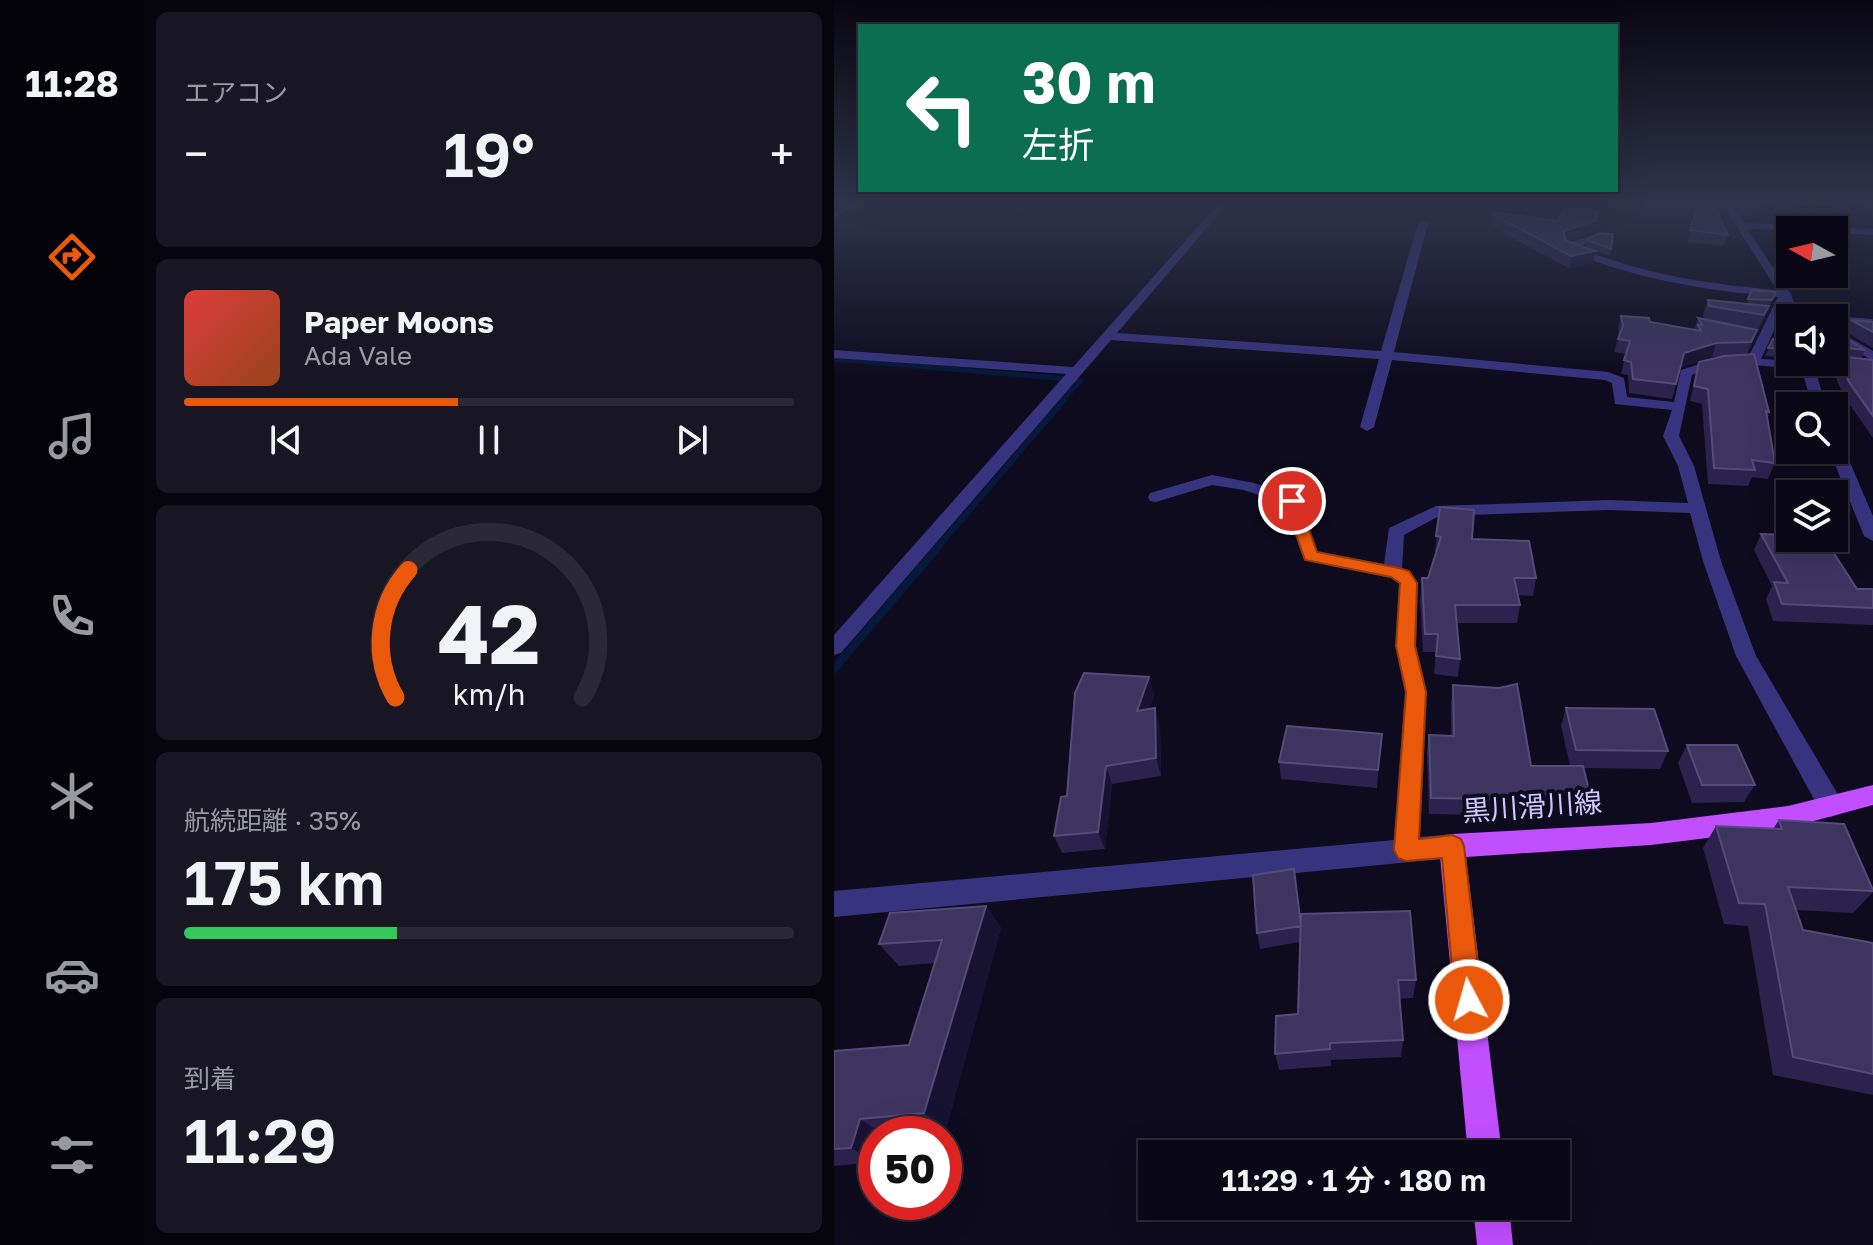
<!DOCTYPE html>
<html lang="ja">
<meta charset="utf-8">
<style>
:root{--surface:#0a0816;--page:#181623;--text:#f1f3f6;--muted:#999aa1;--line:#2a2935;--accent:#ea580c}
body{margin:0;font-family:"Golos Text","Noto Sans JP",sans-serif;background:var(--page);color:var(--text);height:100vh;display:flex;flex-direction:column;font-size:30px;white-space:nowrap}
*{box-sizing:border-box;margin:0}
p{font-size:26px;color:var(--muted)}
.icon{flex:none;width:44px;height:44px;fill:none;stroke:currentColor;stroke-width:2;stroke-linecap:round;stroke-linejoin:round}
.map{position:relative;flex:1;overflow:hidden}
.details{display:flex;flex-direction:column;gap:12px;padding:12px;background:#06040c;width:690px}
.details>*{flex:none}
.top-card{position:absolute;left:24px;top:24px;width:760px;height:168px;border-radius:0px;box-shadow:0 8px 32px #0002,0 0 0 2px var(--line);background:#0b6e4f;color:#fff;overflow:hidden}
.needle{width:52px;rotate:278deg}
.fabs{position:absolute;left:942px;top:216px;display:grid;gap:16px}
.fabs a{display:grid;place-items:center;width:72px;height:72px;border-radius:0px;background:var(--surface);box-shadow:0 8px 32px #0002,0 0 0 2px var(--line);font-size:40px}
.speed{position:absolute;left:24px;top:1116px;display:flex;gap:16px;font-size:40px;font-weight:700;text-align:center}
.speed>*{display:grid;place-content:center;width:104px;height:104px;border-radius:50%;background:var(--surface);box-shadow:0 8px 32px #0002,0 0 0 2px var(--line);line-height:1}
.speed .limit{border:12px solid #d22;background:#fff;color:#111}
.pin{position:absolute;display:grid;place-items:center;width:68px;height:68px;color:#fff;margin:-34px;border:4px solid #fff;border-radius:50%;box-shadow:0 2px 8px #0007}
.me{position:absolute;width:88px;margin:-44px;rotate:354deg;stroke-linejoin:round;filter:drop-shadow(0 0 6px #0008)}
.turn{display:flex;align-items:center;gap:28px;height:168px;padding:0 32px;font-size:36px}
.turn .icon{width:104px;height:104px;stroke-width:2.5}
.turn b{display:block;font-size:56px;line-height:68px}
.big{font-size:60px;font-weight:600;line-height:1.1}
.details .card{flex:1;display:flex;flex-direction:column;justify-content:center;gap:12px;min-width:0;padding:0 28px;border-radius:12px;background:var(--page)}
.details .dial{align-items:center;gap:0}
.dial svg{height:208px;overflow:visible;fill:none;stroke:var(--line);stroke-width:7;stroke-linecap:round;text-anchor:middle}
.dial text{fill:var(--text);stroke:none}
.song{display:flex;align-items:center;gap:24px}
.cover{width:96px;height:96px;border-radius:12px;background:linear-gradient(135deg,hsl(0 70% 55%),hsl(20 70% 35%))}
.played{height:8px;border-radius:4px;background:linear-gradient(90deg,var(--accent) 45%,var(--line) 45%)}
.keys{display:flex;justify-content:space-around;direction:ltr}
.heat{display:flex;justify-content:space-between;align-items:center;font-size:44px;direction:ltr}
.charge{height:12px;border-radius:6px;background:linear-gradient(90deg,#34c759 35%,var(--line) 0)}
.trip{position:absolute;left:304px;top:1140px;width:432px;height:80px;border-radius:0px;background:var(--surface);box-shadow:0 8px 32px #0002,0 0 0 2px var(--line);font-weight:600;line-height:80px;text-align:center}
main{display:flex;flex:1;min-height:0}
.tabs{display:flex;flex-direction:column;width:144px;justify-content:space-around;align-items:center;background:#040309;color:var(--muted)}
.tabs .icon{width:56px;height:56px}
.tabs .current{color:var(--accent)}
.tabs b{font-size:36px;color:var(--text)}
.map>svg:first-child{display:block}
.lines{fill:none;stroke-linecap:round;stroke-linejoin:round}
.stream-far2{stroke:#06183b;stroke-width:5}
.stream-far1{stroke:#06183b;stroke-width:6}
.stream{stroke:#06183b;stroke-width:8}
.minor{fill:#37337f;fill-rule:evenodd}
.major{fill:#c14eff;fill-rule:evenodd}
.wall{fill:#2b224d}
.shaded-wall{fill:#181232}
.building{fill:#3d3460;stroke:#544b79;stroke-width:2}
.route{fill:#ea580c;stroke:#983908;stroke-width:2}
.labels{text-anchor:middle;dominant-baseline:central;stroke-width:8;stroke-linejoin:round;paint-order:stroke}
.near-street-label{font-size:28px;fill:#cfc7ff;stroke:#0e0b1e}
</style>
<main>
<nav class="tabs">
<b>11:28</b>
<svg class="icon current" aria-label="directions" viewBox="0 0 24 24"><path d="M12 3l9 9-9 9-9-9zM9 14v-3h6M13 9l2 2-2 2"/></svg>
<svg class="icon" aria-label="music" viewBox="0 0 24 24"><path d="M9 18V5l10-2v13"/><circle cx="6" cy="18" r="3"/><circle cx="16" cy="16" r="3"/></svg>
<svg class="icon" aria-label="phone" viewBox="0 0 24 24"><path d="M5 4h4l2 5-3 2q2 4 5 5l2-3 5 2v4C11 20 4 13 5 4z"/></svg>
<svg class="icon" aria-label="climate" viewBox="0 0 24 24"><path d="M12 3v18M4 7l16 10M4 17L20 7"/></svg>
<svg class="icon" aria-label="car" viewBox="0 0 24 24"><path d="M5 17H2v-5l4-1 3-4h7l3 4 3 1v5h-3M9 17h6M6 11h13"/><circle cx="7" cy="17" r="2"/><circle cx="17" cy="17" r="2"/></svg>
<svg class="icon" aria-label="filters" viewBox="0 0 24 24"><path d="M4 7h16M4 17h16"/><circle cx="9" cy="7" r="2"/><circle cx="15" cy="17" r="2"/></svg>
</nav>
<section class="details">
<div class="card"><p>エアコン</p>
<div class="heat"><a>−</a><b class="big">19°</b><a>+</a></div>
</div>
<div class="card">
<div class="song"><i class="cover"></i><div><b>Paper Moons</b><p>Ada Vale</p></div></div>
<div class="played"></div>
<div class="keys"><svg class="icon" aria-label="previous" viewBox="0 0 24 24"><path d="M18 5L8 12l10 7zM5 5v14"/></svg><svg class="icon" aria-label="pause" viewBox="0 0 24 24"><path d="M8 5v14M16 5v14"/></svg><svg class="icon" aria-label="next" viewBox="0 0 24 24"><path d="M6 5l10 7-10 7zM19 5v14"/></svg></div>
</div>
<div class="card dial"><svg viewBox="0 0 100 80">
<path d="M14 69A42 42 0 1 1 86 69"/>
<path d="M14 69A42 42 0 0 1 19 20" stroke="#ea580c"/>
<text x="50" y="56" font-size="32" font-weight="700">42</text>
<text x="50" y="72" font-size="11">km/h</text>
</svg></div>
<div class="card"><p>航続距離 · 35%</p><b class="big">175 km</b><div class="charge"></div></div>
<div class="card"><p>到着</p><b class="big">11:29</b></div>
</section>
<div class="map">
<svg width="1039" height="1245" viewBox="0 0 1039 1245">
<rect width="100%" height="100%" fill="#0e0b1e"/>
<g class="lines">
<path class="stream-far2" d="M0 359 247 380 225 405"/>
<path class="stream-far1" d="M103 548 227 403"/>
<path class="stream" d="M0 669 105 546"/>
<path class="minor" d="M20 202H30L0 218V211Z
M386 202H395L283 333 547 351 584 223 589 220 594 223 560 352 774 372 790 378 793 397 840 402 847 370 878 360 914 358 944 297C870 290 799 279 730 249V245L758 235 761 240 743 247C807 274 874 284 943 290L887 202H895L910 223 1039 229V235L1000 233V230L913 229 957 294 965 318 955 321 950 309 927 359 979 362 992 406H978L968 370C933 366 892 360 858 375L845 436 860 466 887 561 922 656 1006 798 1009 806 1006 814 997 817 988 814 902 656 869 561 856 513 775 510 605 516 570 535 568 569 576 571 584 583 582 646 593 692 586 837 618 834 627 838 631 846 627 854 618 858 0 917V891L560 840 571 692 562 646 565 584 557 578 470 560 451 504 410 490 378 485 322 502 316 501 314 497 316 493 378 475 420 483 464 497 484 552 550 564 555 528 602 506 775 500 854 503 844 466 829 436 838 410 781 404 778 383 771 380 558 360 540 427 533 431 526 427 545 359 277 340 7 653 0 655V635L232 374 0 358V350L239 367Z
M1000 316 1039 319V327L1000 324V318H995Z
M1000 329 1039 351V361L1000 338Z
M1000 439 1008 444 1039 516V541L1030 536 995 450H1000Z"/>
<path class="major" d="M1039 785V805L954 828 817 845 632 857 668 1154H634L605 846 609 838 618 834 817 823 954 806Z
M639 1206H675L679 1245H643Z"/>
</g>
<path class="wall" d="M865 202 894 235 890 246 853 242Z
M658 214 762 224 759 232 734 241 759 264 735 268 656 226Z
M779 234 776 256 751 247 753 240Z
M918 290 942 292 913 354 935 412 933 417 941 463 934 479 918 477 914 486 874 484 868 404 856 401 865 362 887 356 878 357 847 367 838 399 795 393 794 375 787 374 792 354 780 352 785 336 784 329 787 316 860 330 864 318 870 319 869 315 874 300 913 304Z
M1039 318V348L1012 332 1017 320 1037 322Z
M948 319 956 320 955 337 941 334Z
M1002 333 1031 350 1028 358 1000 355Z
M939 339 956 342V351L953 358 931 356Z
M1004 356 1039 360V438L1009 395 998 368Z
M606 507 638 539 702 578 699 596 684 595 686 605 683 623H623L626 659 624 677 600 674 602 652H589L586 601 588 578H594L602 553H601Z
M927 534 1023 589 1039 608V625L939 621 932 599 938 586 920 550Z
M315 677 320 695 315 709 326 727 327 776 278 784 271 849 228 853 220 836Z
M619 685 697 766H736L727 726 732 708 834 751 826 769 749 768 756 794 750 810 699 811 697 816 595 814 593 752 595 735 617 736V703Z
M548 734 543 788 447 779 445 762Z
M853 745 921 785 910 802 858 803 844 763Z
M945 820 1039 890V892L1019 913 962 910 969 930 1039 943V1095L939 1075 914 926 890 924 869 848 882 826 939 829Z
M152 906 167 928 112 1129 61 1134H42V1162L0 1166V1051L75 1045 101 963 65 966 45 944Z
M466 924 582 980 579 998 565 999 569 1040 567 1057 497 1060V1066L445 1070 441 1054 464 1014 466 942 426 949 423 933Z"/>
<path class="shaded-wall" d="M764 212 759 232 728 243 730 231Z
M761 251 759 264 735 268 737 256Z
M882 343 878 357 846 367 850 353Z
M315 677 320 695 308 729 303 711Z
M321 708 326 727 327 776 322 758Z
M548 734 547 752 543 788 544 770Z
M272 766 278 784 271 849 264 832Z
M152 906 167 928 112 1129 90 1113Z
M26 1119 49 1134H42V1162L17 1148Z"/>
<path class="building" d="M865 202H878L894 235 856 230Z
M730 209 764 212 761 221 730 231 731 240 761 251 737 256 658 214 659 212 724 221Z
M765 233 779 234 777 249 753 240Z
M918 290 942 292 938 300 914 299Z
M874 300 935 306 930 315 875 306Z
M787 316 815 318 816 322 867 331 864 325H868L864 318 923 330 917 342 882 343 850 353 842 384 799 379 797 362 790 360 796 341 784 339 789 326Z
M948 319 956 320V329L944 326Z
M1017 320 1039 322V332Z
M1000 323 1002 333 1031 350 1004 347 1000 350Z
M939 339 956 342V350L934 348Z
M920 354 935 412 932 411 941 463 918 460 921 470 880 468 874 389 860 386 865 362 890 356Z
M1004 356 1039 360V416L1015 382Z
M606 507 640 510 638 539 695 541 702 578H680L686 605H621L626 659 602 656 604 634H591L588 578H594L607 537 602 536Z
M927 534 956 535V538H990L1023 589H1038L1039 590V608L948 604 940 582 954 583Z
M250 673 315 677 303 711 321 708 322 758 272 766 264 832 220 836 227 797 233 796 241 693Z
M683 684 697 766H749L756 794H701L702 800 597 798 595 735 620 736 619 685 665 688Z
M732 708 820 709 834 751 742 750Z
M453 726 548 734 544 770 445 762Z
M853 745H903L921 785H868Z
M945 820 1010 824 1039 890V891L954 887 969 930 1039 943V1074L959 1057 931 904 905 903 882 826 948 829Z
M460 869 467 926 423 933 419 875Z
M152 906 90 1113 26 1119 17 1148 0 1149V1051L75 1045 108 940 45 944 56 913Z
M576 911 582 980H564L569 1040 496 1043V1049L441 1054 442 1016 464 1014 467 914Z"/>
<linearGradient id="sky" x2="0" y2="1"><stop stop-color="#080610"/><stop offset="0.54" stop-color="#30344c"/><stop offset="1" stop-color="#30344c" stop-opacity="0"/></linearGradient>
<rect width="1039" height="376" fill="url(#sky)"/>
<path class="route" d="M458 496 465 501 483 552 565 568 575 571 583 583 581 646 592 692 585 839 618 835 627 839 630 846 648 1000 644 1010 635 1014 625 1010 621 1000 608 858 572 861 564 858 560 850 572 692 562 646 566 583 557 577 471 560 450 501Z"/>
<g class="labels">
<g class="near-street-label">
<text transform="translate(698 806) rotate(-4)">黒川滑川線</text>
</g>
</g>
</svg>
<div class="fabs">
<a><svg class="needle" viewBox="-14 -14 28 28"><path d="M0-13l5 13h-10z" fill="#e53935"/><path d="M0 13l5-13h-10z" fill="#999aa1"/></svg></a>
<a><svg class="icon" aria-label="sound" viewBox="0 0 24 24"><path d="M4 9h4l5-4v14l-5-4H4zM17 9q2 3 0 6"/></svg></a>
<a><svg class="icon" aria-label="search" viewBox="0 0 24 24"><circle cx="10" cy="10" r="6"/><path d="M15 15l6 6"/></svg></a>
<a><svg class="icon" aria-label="layers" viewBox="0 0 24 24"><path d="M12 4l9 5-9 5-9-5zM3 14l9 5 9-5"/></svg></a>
</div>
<div class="speed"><div class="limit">50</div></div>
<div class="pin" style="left:458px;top:501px;background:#d93025"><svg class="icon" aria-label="arrive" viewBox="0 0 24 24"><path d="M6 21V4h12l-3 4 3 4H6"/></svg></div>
<svg class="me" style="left:635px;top:1000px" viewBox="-20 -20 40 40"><circle r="17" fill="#ea580c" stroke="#fff" stroke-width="3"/><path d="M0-11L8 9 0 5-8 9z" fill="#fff"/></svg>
<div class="trip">11:29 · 1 分 · 180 m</div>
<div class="top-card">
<div class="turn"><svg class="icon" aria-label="left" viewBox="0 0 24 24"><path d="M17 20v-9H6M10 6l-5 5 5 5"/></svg><div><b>30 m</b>左折</div></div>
</div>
</div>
</main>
